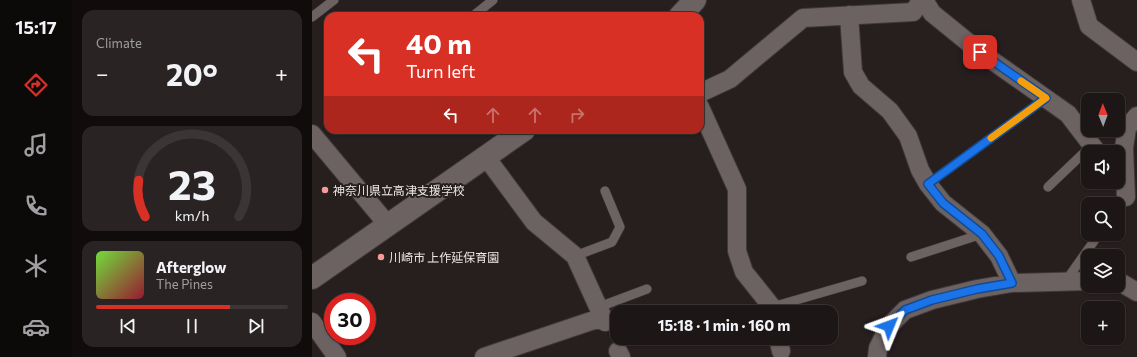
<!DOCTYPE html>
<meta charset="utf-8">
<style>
:root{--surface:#1d1616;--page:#2a2323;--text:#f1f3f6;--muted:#a09fa1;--line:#3b3535;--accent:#d93025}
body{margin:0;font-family:Commissioner,"Noto Sans JP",sans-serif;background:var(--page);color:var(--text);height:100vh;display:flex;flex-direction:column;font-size:15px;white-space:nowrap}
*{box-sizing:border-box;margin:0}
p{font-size:13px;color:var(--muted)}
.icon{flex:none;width:22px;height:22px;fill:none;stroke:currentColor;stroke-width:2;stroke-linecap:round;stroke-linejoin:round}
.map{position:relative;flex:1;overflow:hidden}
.drawer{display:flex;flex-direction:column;gap:10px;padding:10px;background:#100c0c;width:240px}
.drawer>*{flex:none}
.top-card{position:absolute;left:12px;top:12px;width:380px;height:122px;border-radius:12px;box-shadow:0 1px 3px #0004,0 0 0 1px var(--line);background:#d93025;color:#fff;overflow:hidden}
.needle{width:26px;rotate:359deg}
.tools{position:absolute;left:769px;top:93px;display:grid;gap:8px}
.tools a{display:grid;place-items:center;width:44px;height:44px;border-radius:8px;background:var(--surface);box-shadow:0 1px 3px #0004,0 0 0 1px var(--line);font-size:20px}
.speed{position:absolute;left:12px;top:293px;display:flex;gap:8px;font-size:20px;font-weight:700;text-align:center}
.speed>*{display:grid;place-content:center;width:52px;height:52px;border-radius:50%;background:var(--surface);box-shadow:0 1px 3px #0004,0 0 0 1px var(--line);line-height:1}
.speed .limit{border:6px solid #d22;background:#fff;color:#111}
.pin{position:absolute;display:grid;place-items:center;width:34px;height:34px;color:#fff;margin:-17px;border-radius:8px;box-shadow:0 2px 6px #0006}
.me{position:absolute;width:44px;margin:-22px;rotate:46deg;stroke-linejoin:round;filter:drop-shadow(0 0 3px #0008)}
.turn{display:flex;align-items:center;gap:14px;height:84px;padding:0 16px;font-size:18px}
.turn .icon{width:52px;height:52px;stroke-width:2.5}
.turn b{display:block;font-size:28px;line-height:34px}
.lanes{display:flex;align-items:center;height:38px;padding:0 16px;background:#0003;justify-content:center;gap:20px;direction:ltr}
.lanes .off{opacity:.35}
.big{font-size:30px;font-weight:700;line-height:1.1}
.drawer .widget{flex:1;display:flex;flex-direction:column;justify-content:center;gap:6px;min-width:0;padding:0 14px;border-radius:12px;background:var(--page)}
.drawer .dial{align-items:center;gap:0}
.dial svg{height:104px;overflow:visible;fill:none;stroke:var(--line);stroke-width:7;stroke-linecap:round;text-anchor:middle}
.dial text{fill:var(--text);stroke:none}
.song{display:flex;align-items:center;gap:12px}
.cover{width:48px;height:48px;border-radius:6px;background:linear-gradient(135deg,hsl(100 70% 55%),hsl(350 70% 35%))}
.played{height:4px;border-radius:2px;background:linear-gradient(90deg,var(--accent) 70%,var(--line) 70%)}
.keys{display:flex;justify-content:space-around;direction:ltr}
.heat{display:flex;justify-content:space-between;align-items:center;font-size:22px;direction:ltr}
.trip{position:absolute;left:298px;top:305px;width:228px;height:40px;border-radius:12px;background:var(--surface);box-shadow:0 1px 3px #0004,0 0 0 1px var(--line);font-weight:700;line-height:40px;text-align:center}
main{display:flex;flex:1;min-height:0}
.dock{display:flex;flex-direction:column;width:72px;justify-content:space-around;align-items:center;background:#0c0909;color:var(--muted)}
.dock .icon{width:28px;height:28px}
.dock .on{color:var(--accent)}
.dock b{font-size:18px;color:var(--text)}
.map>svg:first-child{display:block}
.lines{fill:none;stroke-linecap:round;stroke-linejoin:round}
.lane-casing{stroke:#403939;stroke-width:10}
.street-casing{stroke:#403939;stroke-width:20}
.secondary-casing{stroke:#403939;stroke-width:24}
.lane{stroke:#6c6261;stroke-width:9}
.street{stroke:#6c6261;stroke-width:18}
.secondary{stroke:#6c6261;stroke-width:22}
.route-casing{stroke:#114b97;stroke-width:10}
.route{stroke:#1a73e8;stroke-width:7}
.slow{stroke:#f59e0b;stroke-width:7}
.poi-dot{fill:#f59b99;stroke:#271e1e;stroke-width:1.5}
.labels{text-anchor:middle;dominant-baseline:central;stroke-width:4;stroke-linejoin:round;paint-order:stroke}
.poi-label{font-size:12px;fill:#ede7e7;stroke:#271e1e;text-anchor:start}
</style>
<main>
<nav class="dock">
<b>15:17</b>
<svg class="icon on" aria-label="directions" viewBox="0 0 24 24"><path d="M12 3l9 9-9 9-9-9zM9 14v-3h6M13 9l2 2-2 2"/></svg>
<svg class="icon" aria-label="music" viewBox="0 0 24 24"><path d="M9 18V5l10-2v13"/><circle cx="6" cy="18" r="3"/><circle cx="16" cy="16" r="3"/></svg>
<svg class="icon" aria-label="phone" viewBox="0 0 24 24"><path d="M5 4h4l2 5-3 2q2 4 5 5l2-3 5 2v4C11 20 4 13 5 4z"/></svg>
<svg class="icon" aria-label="climate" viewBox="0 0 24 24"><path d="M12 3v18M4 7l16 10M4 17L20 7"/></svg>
<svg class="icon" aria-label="car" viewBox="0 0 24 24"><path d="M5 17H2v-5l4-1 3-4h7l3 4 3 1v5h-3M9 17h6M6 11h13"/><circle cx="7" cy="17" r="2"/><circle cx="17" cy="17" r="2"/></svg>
</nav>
<section class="drawer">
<div class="widget"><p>Climate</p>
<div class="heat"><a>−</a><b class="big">20°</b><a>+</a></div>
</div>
<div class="widget dial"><svg viewBox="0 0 100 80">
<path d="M14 69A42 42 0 1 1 86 69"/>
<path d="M14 69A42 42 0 0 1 9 41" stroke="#d93025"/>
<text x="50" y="56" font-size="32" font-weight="700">23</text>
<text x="50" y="72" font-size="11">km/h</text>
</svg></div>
<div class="widget">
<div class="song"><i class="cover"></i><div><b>Afterglow</b><p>The Pines</p></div></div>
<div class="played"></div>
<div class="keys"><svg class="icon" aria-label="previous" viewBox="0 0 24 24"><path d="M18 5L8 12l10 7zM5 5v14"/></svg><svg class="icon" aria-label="pause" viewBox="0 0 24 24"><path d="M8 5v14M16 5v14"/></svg><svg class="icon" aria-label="next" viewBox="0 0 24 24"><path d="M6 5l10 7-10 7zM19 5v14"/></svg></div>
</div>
</section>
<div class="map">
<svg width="825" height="357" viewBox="0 0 825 357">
<rect width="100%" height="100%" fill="#271e1e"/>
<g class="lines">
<g class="lane-casing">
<path id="lane" d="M161 16 181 0
M0 17 22 0
M616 184 734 98
M736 187 780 145
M806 208 814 197
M263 256 300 242 308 227 293 191
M599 257 670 234
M753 282 787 234
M287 307 335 289
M460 307 550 281"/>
</g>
<g class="street-casing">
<path id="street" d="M612 0 620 13 668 52 756 114 785 152
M769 0 777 26 825 62
M537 15 541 72 549 86 578 111 596 136 608 170 616 184 631 203 670 234 687 256 700 283
M388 93 418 79 491 18 601 12 610 0
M388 107 425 189V251L432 272 460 307 461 312
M0 134 76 225
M174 157 222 222 263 256 293 322
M814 197 812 148 815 128 825 116
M806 281 825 292
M0 322 25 357
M466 338 469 351
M306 351 309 357
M172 357 291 317
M565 357 566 348 577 326 593 310 620 300 665 289 700 283 776 281"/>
</g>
<g class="secondary-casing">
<path id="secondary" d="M368 16 383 0
M0 278 212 130"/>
</g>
<use href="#lane" class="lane"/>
<use href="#street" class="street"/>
<use href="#secondary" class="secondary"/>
</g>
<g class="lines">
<g class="route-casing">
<path id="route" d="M577 326 593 310 620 300 665 289 700 283 687 256 670 234 631 203 616 184 734 98 668 52"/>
</g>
<use href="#route" class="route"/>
<path class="slow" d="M679 138 734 98 709 81"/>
</g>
<g class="poi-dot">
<circle cx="13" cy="190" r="4"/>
<circle cx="69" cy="257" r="4"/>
</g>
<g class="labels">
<g class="poi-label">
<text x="21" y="190">神奈川県立高津支援学校</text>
<text x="77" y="257">川崎市 上作延保育園</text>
</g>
</g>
</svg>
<div class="tools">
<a><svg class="needle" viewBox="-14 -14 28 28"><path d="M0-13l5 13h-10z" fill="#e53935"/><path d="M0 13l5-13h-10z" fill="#a09fa1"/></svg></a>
<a><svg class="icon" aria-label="sound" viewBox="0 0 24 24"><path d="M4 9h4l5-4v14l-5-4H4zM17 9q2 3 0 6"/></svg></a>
<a><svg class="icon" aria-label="search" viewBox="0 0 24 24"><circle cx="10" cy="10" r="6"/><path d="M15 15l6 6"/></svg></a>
<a><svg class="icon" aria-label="layers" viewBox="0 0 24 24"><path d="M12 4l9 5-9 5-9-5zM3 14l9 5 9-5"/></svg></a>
<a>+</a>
</div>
<div class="speed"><div class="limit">30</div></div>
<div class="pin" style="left:668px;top:52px;background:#d93025"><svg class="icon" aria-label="arrive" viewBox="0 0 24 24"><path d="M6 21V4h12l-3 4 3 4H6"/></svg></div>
<svg class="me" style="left:577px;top:326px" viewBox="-20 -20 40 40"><path d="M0-17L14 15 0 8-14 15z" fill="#1a73e8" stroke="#fff" stroke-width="4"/></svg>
<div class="trip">15:18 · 1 min · 160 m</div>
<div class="top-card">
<div class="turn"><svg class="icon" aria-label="left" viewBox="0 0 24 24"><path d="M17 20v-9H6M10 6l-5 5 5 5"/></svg><div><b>40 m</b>Turn left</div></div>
<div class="lanes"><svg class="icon" aria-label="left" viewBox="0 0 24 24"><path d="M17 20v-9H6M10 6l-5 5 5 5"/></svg><svg class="icon off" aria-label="ahead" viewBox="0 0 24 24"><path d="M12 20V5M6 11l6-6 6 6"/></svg><svg class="icon off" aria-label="ahead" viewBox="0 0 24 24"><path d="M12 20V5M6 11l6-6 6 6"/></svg><svg class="icon off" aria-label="right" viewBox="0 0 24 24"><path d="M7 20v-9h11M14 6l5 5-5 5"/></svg></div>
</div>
</div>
</main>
